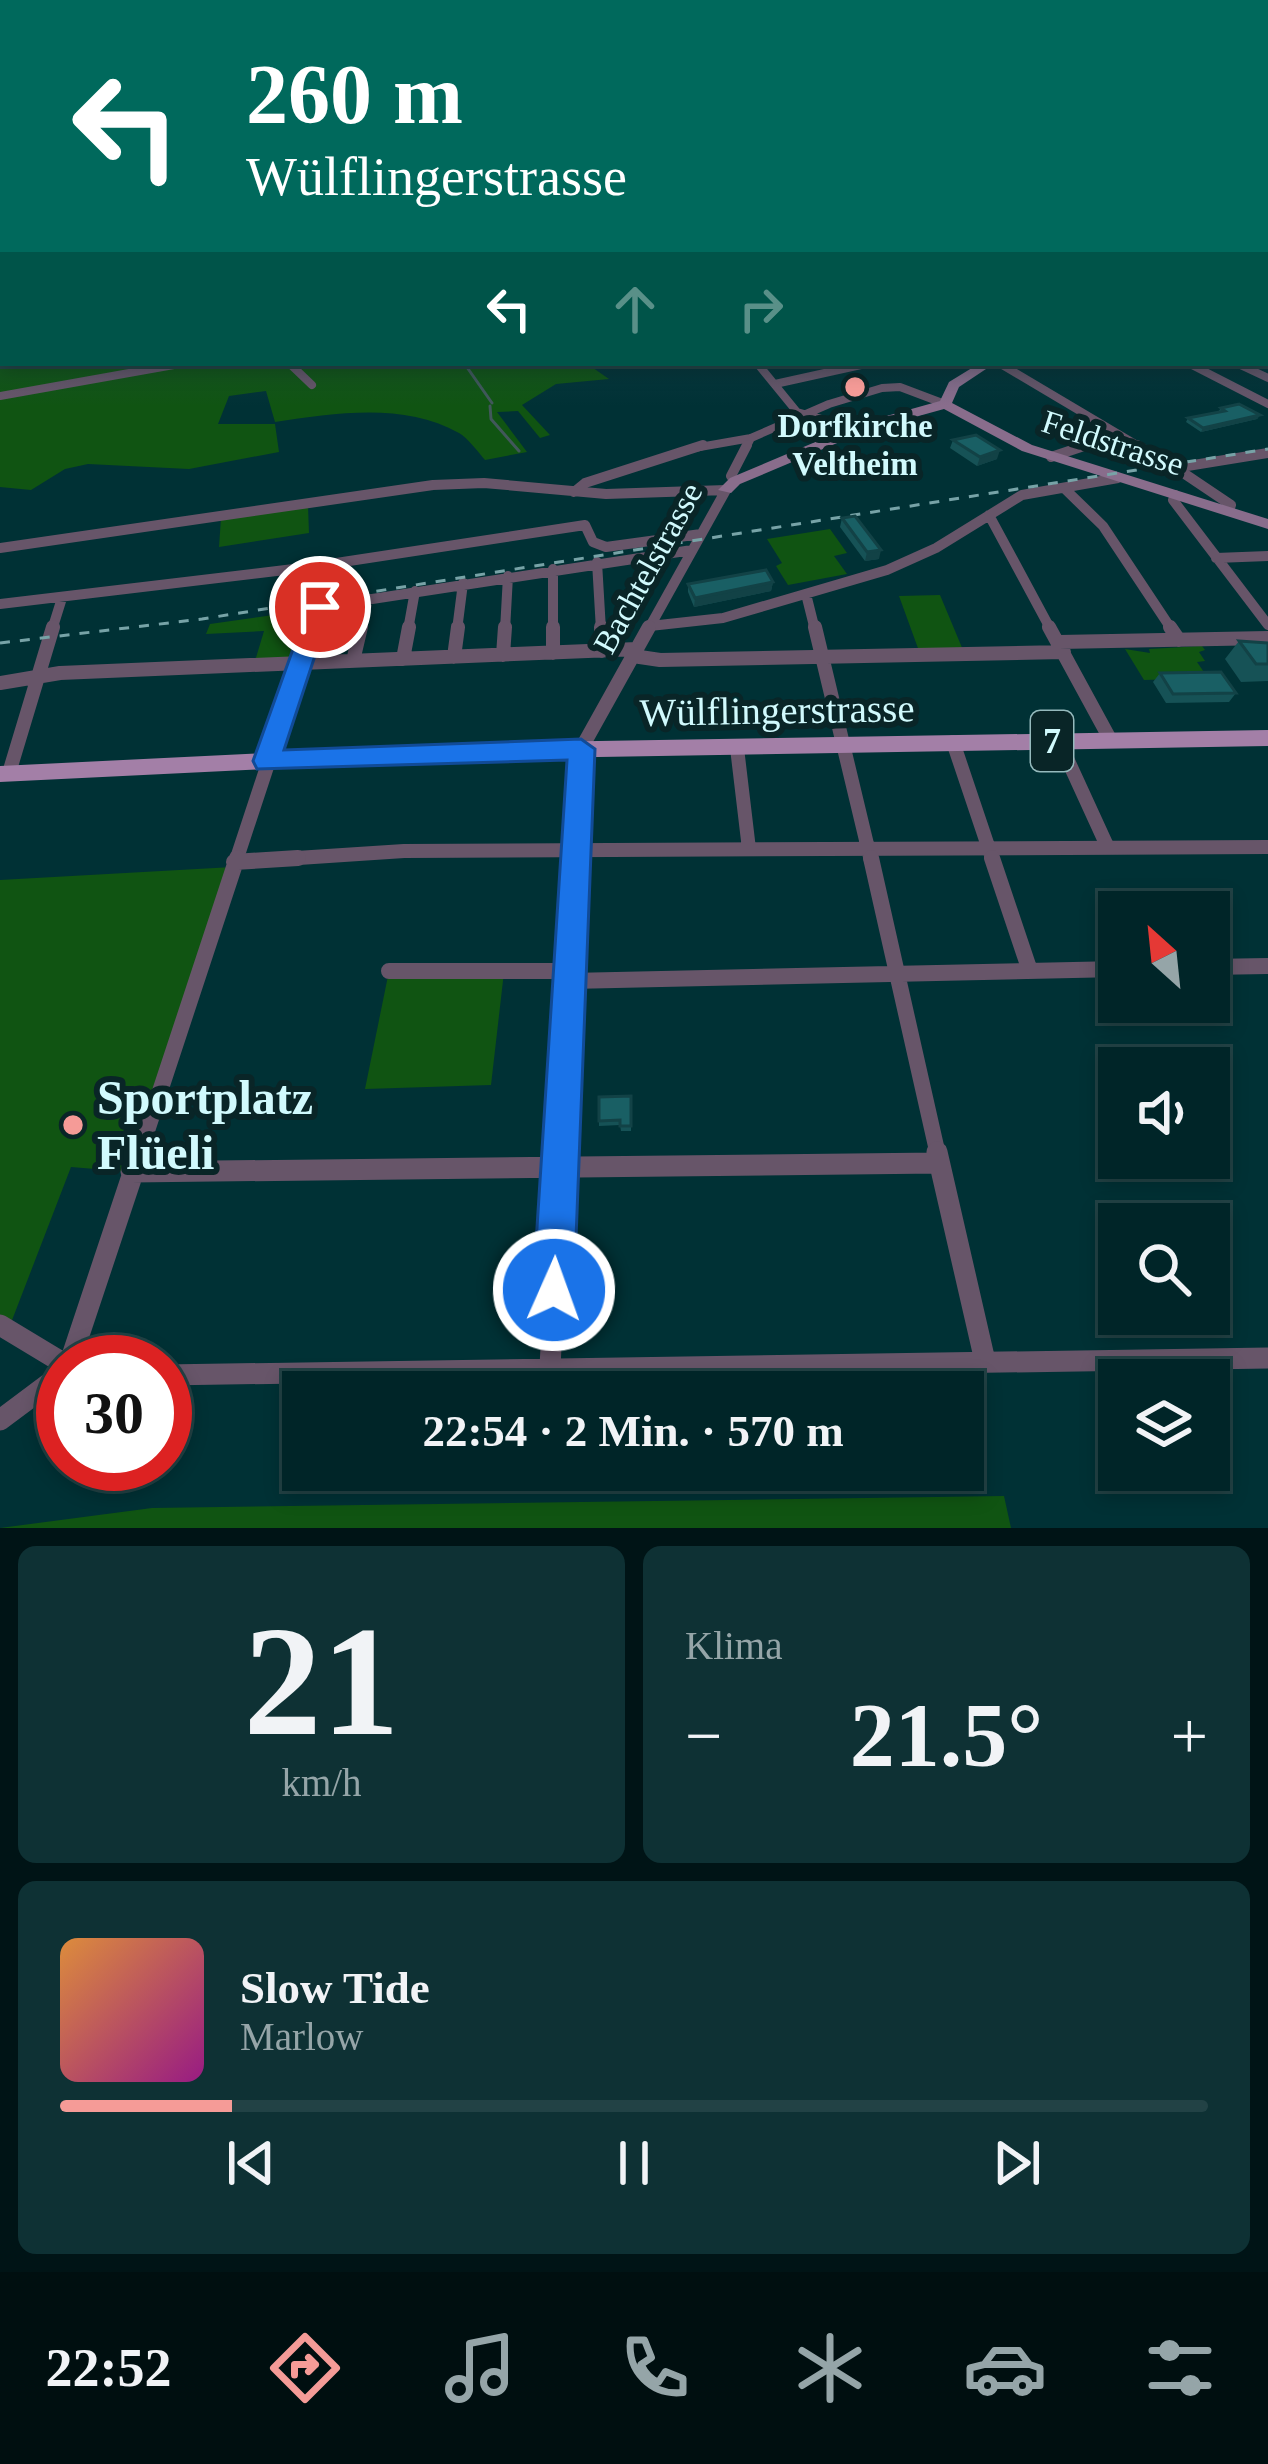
<!DOCTYPE html>
<html lang="de">
<meta charset="utf-8">
<style>
:root{--surface:#002528;--page:#0e3134;--text:#f1f3f6;--muted:#95a5a8;--line:#224245;--accent:#f59b97}
body{margin:0;font-family:"Times New Roman",serif;background:var(--page);color:var(--text);height:100vh;display:flex;flex-direction:column;font-size:45px;white-space:nowrap}
*{box-sizing:border-box;margin:0}
p{font-size:39px;color:var(--muted)}
.icon{flex:none;width:66px;height:66px;fill:none;stroke:currentColor;stroke-width:2;stroke-linecap:round;stroke-linejoin:round}
.map{position:relative;height:1528px;overflow:hidden}
.panel{display:flex;flex-direction:column;gap:18px;padding:18px;background:#001416;flex:1}
.panel>*{flex:none}
.top-card{position:absolute;left:0px;top:0px;width:1269px;height:366px;box-shadow:0 6px 18px #0003,0 0 0 3px var(--line);background:#00695c;color:#fff;overflow:hidden}
.needle{width:78px;rotate:333deg}
.controls{position:absolute;left:1098px;top:891px;display:grid;gap:24px}
.controls a{display:grid;place-items:center;width:132px;height:132px;border-radius:0px;background:var(--surface);box-shadow:0 6px 18px #0003,0 0 0 3px var(--line);font-size:60px}
.speed{position:absolute;left:36px;top:1335px;display:flex;gap:24px;font-size:60px;font-weight:700;text-align:center}
.speed>*{display:grid;place-content:center;width:156px;height:156px;border-radius:50%;background:var(--surface);box-shadow:0 6px 18px #0003,0 0 0 3px var(--line);line-height:1}
.speed .limit{border:18px solid #d22;background:#fff;color:#111}
.pin{position:absolute;display:grid;place-items:center;width:102px;height:102px;color:#fff;margin:-51px;border:6px solid #fff;border-radius:50%;box-shadow:0 3px 12px #0007}
.me{position:absolute;width:132px;margin:-66px;rotate:2deg;stroke-linejoin:round;filter:drop-shadow(0 0 9px #0008)}
.turn{display:flex;align-items:center;gap:42px;height:252px;padding:0 48px;font-size:54px}
.turn .icon{width:156px;height:156px;stroke-width:2.5}
.turn b{display:block;font-size:84px;line-height:102px}
.lanes{display:flex;align-items:center;height:114px;padding:0 48px;background:#0003;justify-content:center;gap:60px;direction:ltr}
.lanes .off{opacity:.35}
.big{font-size:90px;font-weight:700;line-height:1.1}
.panel .widget{flex:1;display:flex;flex-direction:column;justify-content:center;gap:18px;min-width:0;padding:0 42px;border-radius:18px;background:var(--page)}
.panel .dial{align-items:center;gap:0}
.dial b{font-size:156px;line-height:1}
.song{display:flex;align-items:center;gap:36px}
.cover{width:144px;height:144px;border-radius:18px;background:linear-gradient(135deg,hsl(30 70% 55%),hsl(310 70% 35%))}
.played{height:12px;border-radius:6px;background:linear-gradient(90deg,var(--accent) 15%,var(--line) 15%)}
.keys{display:flex;justify-content:space-around;direction:ltr}
.heat{display:flex;justify-content:space-between;align-items:center;font-size:66px;direction:ltr}
.panel .tiles{flex:1;display:grid;gap:18px;grid-template-columns:1fr 1fr}
.widget:last-child{grid-column:span 2}
.trip{position:absolute;left:282px;top:1371px;width:702px;height:120px;border-radius:0px;background:var(--surface);box-shadow:0 6px 18px #0003,0 0 0 3px var(--line);font-weight:700;line-height:120px;text-align:center}
.tabs{display:flex;height:192px;justify-content:space-around;align-items:center;background:#000f10;color:var(--muted)}
.tabs .icon{width:84px;height:84px}
.tabs .on{color:var(--accent)}
.tabs b{font-size:54px;color:var(--text)}
.map>svg:first-child{display:block}
.green{fill:#105412}
.lines{fill:none;stroke-linecap:round;stroke-linejoin:round}
.stream{stroke:#41585a;stroke-width:3}
.street-tunnel{stroke:#1f4f53;stroke-width:10;stroke-dasharray:10 4.5;stroke-linecap:butt}
.street-far4{stroke:#675569;stroke-width:8}
.street-far3{stroke:#675569;stroke-width:10}
.street-far2{stroke:#675569;stroke-width:14}
.street-far1{stroke:#675569;stroke-width:16}
.street{stroke:#675569;stroke-width:21}
.secondary{fill:#896d8c;fill-rule:evenodd}
.primary{fill:#a37fa7;fill-rule:evenodd}
.rail{stroke:#77a3a7;stroke-width:3;stroke-dasharray:10 10;stroke-linecap:butt}
.wall{fill:#165256}
.shaded-wall{fill:#124246}
.building{fill:#195f64;stroke:#124246;stroke-width:3}
.route{fill:#1a73e8;stroke:#114b97;stroke-width:3}
.poi-dot{fill:#f59b97;stroke:#092527;stroke-width:4.5}
.labels{text-anchor:middle;dominant-baseline:central;stroke-width:12;stroke-linejoin:round;paint-order:stroke}
.far-poi-label{font-size:33px;font-weight:bold;fill:#d1fafd;stroke:#092527}
.far-street-label{font-size:33px;fill:#d1fafd;stroke:#092527}
.shield{fill:#092527;stroke:#95babd;stroke-width:3}
.shield-label{font-size:36px;font-weight:bold;fill:#d1fafd}
.street-label{font-size:39px;fill:#d1fafd;stroke:#092527}
.near-poi-label{font-size:48px;font-weight:bold;fill:#d1fafd;stroke:#092527;text-anchor:start}
</style>
<div class="map">
<svg width="1268" height="1528" viewBox="0 0 1268 1528">
<rect width="100%" height="100%" fill="#003135"/>
<path class="green" d="M0 193 3 363H586L609 379 556 384 522 405 550 435 540 438 518 411 497 412 527 452 485 460C478 452 468 438 459 433 404 402 336 413 275 422L266 391 229 396 218 424H275L279 452 189 469 88 464 65 469 31 490 0 487Z
M308 506 309 533 219 547 221 518Z
M830 529 847 553 834 556 847 574 788 585 776 566 782 563 767 539Z
M940 595 963 650 919 651 899 596Z
M301 611 309 625 299 657 255 661 264 631 206 634 210 624Z
M1202 646 1205 650 1199 652 1205 661 1197 662 1208 678 1144 680 1125 649 1150 653 1149 649Z
M233 867 131 1172 71 1167 9 1328 0 1325V880Z
M389 971 504 972 491 1085 365 1089Z
M1004 1496 1011 1528H0L152 1508Z"/>
<g class="lines">
<path class="stream" d="M464 363 492 403
M490 406 491 419 519 451"/>
<path class="street-tunnel" d="M307 600V605"/>
<path class="street-far4" d="M289 363 312 385
M757 363 797 412 857 429
M999 363 1142 448
M1188 363 1268 404
M1236 363 1268 378
M775 384 870 363
M0 396 185 363
M694 448 751 438 829 404 882 388 900 387 945 404
M746 448 751 438
M1078 448 1119 435"/>
<path class="street-far3" d="M1137 445 1158 458
M1051 457 1087 445
M1175 468 1268 453
M1176 468 1231 505 1229 511
M735 481 731 476 747 445
M1065 489 1103 526 1172 630
M574 492 585 483 703 445
M1175 495 1173 500 1268 625
M989 515 1051 630
M0 548 433 485 484 483 606 494 726 490 648 630
M1216 558 1268 556
M597 562 601 630
M553 569V630
M806 594 815 630
M0 604 310 567 585 525 593 542 606 547 701 534
M650 626 723 618 887 570 936 548 1022 495 1118 478
M52 630 62 598
M312 630 320 607 692 550
M361 630 368 599
M408 630 415 591
M457 630 463 583
M505 630 508 576"/>
<path class="street-far2" d="M553 627V653
M601 627 602 651
M815 627 871 861
M1049 627 1110 739
M1170 627 1179 640
M1059 642 1268 638
M503 655 505 627
M633 656 660 660 1064 652
M454 657 458 627
M403 659 409 627
M353 661 361 627
M0 683 60 673 637 649
M1059 741 1108 848
M953 742 993 861
M737 748 749 849
M9 773 53 627
M236 861 313 627
M252 861 404 851 1268 847
M575 861 581 749 649 627"/>
<path class="street-far1" d="M871 858 938 1155
M992 858 1030 971
M234 862 298 858
M1209 967 1268 966
M389 971H570
M570 981 1119 969
M139 1155 237 858
M561 1155 576 858"/>
<path class="street" d="M937 1152 985 1361
M131 1172 938 1163
M0 1325 63 1363
M70 1362 140 1152
M550 1367 561 1152
M165 1375 1268 1358
M0 1420 63 1373"/>
<path class="secondary" d="M1266 316H1268V322H1266Z
M980 363H995L959 387 952 403 1032 445 1268 519V529L1022 451 944 409 868 430 740 484 731 493 718 490 730 478 858 424 940 401 949 382Z"/>
<path class="primary" d="M1266 312H1268V318H1266Z
M1268 730V746L474 759 0 782V766L474 743Z"/>
<path class="rail" d="M0 643 202 619 1268 449"/>
</g>
<path class="wall" d="M1221 408 1260 415 1257 419 1201 432 1186 422 1188 418 1218 412Z
M953 440 997 459 977 466 950 448Z
M842 518 879 559 865 561 840 527Z
M773 582 771 591 694 607 688 592V584Z
M1239 641 1268 643V681L1241 682 1225 659Z
M1160 673 1236 693 1229 702 1166 703 1153 682Z
M631 1096V1131H621L620 1125 599 1126V1097Z"/>
<path class="shaded-wall" d="M1260 415 1257 419 1201 432 1203 428Z
M1000 450 997 459 977 466 980 457Z
M881 550 879 559 865 561 867 552Z
M773 582 771 591 694 607 695 598Z"/>
<path class="building" d="M1239 404 1260 415 1203 428 1188 418 1225 411 1221 408Z
M976 435 1000 450 980 457 953 440Z
M855 516 881 550 867 552 842 518Z
M766 570 773 582 695 598 688 584Z
M1239 641 1268 643V664H1256Z
M1221 672 1236 693 1173 694 1160 673Z
M631 1096V1126H620V1120L599 1121V1097Z"/>
<linearGradient id="sky" x2="0" y2="1"><stop stop-color="#001b1d"/><stop offset="0.48" stop-color="#264e5c"/><stop offset="1" stop-color="#264e5c" stop-opacity="0"/></linearGradient>
<rect width="1268" height="406" fill="url(#sky)"/>
<path class="route" d="M320 600 331 607 284 750 581 739 595 749 574 1290 568 1305 554 1311 539 1305 533 1290 567 760 257 769 253 761 308 607Z"/>
<g class="poi-dot">
<circle cx="855" cy="387" r="12"/>
<circle cx="73" cy="1125" r="12"/>
</g>
<g class="labels">
<g class="far-poi-label">
<text x="855" y="426">Dorfkirche<tspan x="855" dy="38">Veltheim</tspan></text>
</g>
<g class="far-street-label">
<text transform="translate(1113 443) rotate(18)">Feldstrasse</text>
<text transform="translate(648 568) rotate(-61)">Bachtelstrasse</text>
</g>
<rect class="shield" x="1031" y="711" width="42" height="60" rx="9"/>
<g class="shield-label">
<text x="1052" y="741">7</text>
</g>
<g class="street-label">
<text transform="translate(777 710) rotate(-1)">Wülflingerstrasse</text>
</g>
<g class="near-poi-label">
<text x="97" y="1097">Sportplatz<tspan x="97" dy="55">Flüeli</tspan></text>
</g>
</g>
</svg>
<div class="controls">
<a><svg class="needle" viewBox="-14 -14 28 28"><path d="M0-13l5 13h-10z" fill="#e53935"/><path d="M0 13l5-13h-10z" fill="#95a5a8"/></svg></a>
<a><svg class="icon" aria-label="sound" viewBox="0 0 24 24"><path d="M4 9h4l5-4v14l-5-4H4zM17 9q2 3 0 6"/></svg></a>
<a><svg class="icon" aria-label="search" viewBox="0 0 24 24"><circle cx="10" cy="10" r="6"/><path d="M15 15l6 6"/></svg></a>
<a><svg class="icon" aria-label="layers" viewBox="0 0 24 24"><path d="M12 4l9 5-9 5-9-5zM3 14l9 5 9-5"/></svg></a>
</div>
<div class="speed"><div class="limit">30</div></div>
<div class="pin" style="left:320px;top:607px;background:#d93025"><svg class="icon" aria-label="arrive" viewBox="0 0 24 24"><path d="M6 21V4h12l-3 4 3 4H6"/></svg></div>
<svg class="me" style="left:554px;top:1290px" viewBox="-20 -20 40 40"><circle r="17" fill="#1a73e8" stroke="#fff" stroke-width="3"/><path d="M0-11L8 9 0 5-8 9z" fill="#fff"/></svg>
<div class="trip">22:54 · 2 Min. · 570 m</div>
<div class="top-card">
<div class="turn"><svg class="icon" aria-label="left" viewBox="0 0 24 24"><path d="M17 20v-9H6M10 6l-5 5 5 5"/></svg><div><b>260 m</b>Wülflingerstrasse</div></div>
<div class="lanes"><svg class="icon" aria-label="left" viewBox="0 0 24 24"><path d="M17 20v-9H6M10 6l-5 5 5 5"/></svg><svg class="icon off" aria-label="ahead" viewBox="0 0 24 24"><path d="M12 20V5M6 11l6-6 6 6"/></svg><svg class="icon off" aria-label="right" viewBox="0 0 24 24"><path d="M7 20v-9h11M14 6l5 5-5 5"/></svg></div>
</div>
</div>
<section class="panel">
<div class="tiles">
<div class="widget dial"><b>21</b><p>km/h</p></div>
<div class="widget"><p>Klima</p>
<div class="heat"><a>−</a><b class="big">21.5°</b><a>+</a></div>
</div>
<div class="widget">
<div class="song"><i class="cover"></i><div><b>Slow Tide</b><p>Marlow</p></div></div>
<div class="played"></div>
<div class="keys"><svg class="icon" aria-label="previous" viewBox="0 0 24 24"><path d="M18 5L8 12l10 7zM5 5v14"/></svg><svg class="icon" aria-label="pause" viewBox="0 0 24 24"><path d="M8 5v14M16 5v14"/></svg><svg class="icon" aria-label="next" viewBox="0 0 24 24"><path d="M6 5l10 7-10 7zM19 5v14"/></svg></div>
</div>
</div>
</section>
<nav class="tabs">
<b>22:52</b>
<svg class="icon on" aria-label="directions" viewBox="0 0 24 24"><path d="M12 3l9 9-9 9-9-9zM9 14v-3h6M13 9l2 2-2 2"/></svg>
<svg class="icon" aria-label="music" viewBox="0 0 24 24"><path d="M9 18V5l10-2v13"/><circle cx="6" cy="18" r="3"/><circle cx="16" cy="16" r="3"/></svg>
<svg class="icon" aria-label="phone" viewBox="0 0 24 24"><path d="M5 4h4l2 5-3 2q2 4 5 5l2-3 5 2v4C11 20 4 13 5 4z"/></svg>
<svg class="icon" aria-label="climate" viewBox="0 0 24 24"><path d="M12 3v18M4 7l16 10M4 17L20 7"/></svg>
<svg class="icon" aria-label="car" viewBox="0 0 24 24"><path d="M5 17H2v-5l4-1 3-4h7l3 4 3 1v5h-3M9 17h6M6 11h13"/><circle cx="7" cy="17" r="2"/><circle cx="17" cy="17" r="2"/></svg>
<svg class="icon" aria-label="filters" viewBox="0 0 24 24"><path d="M4 7h16M4 17h16"/><circle cx="9" cy="7" r="2"/><circle cx="15" cy="17" r="2"/></svg>
</nav>
